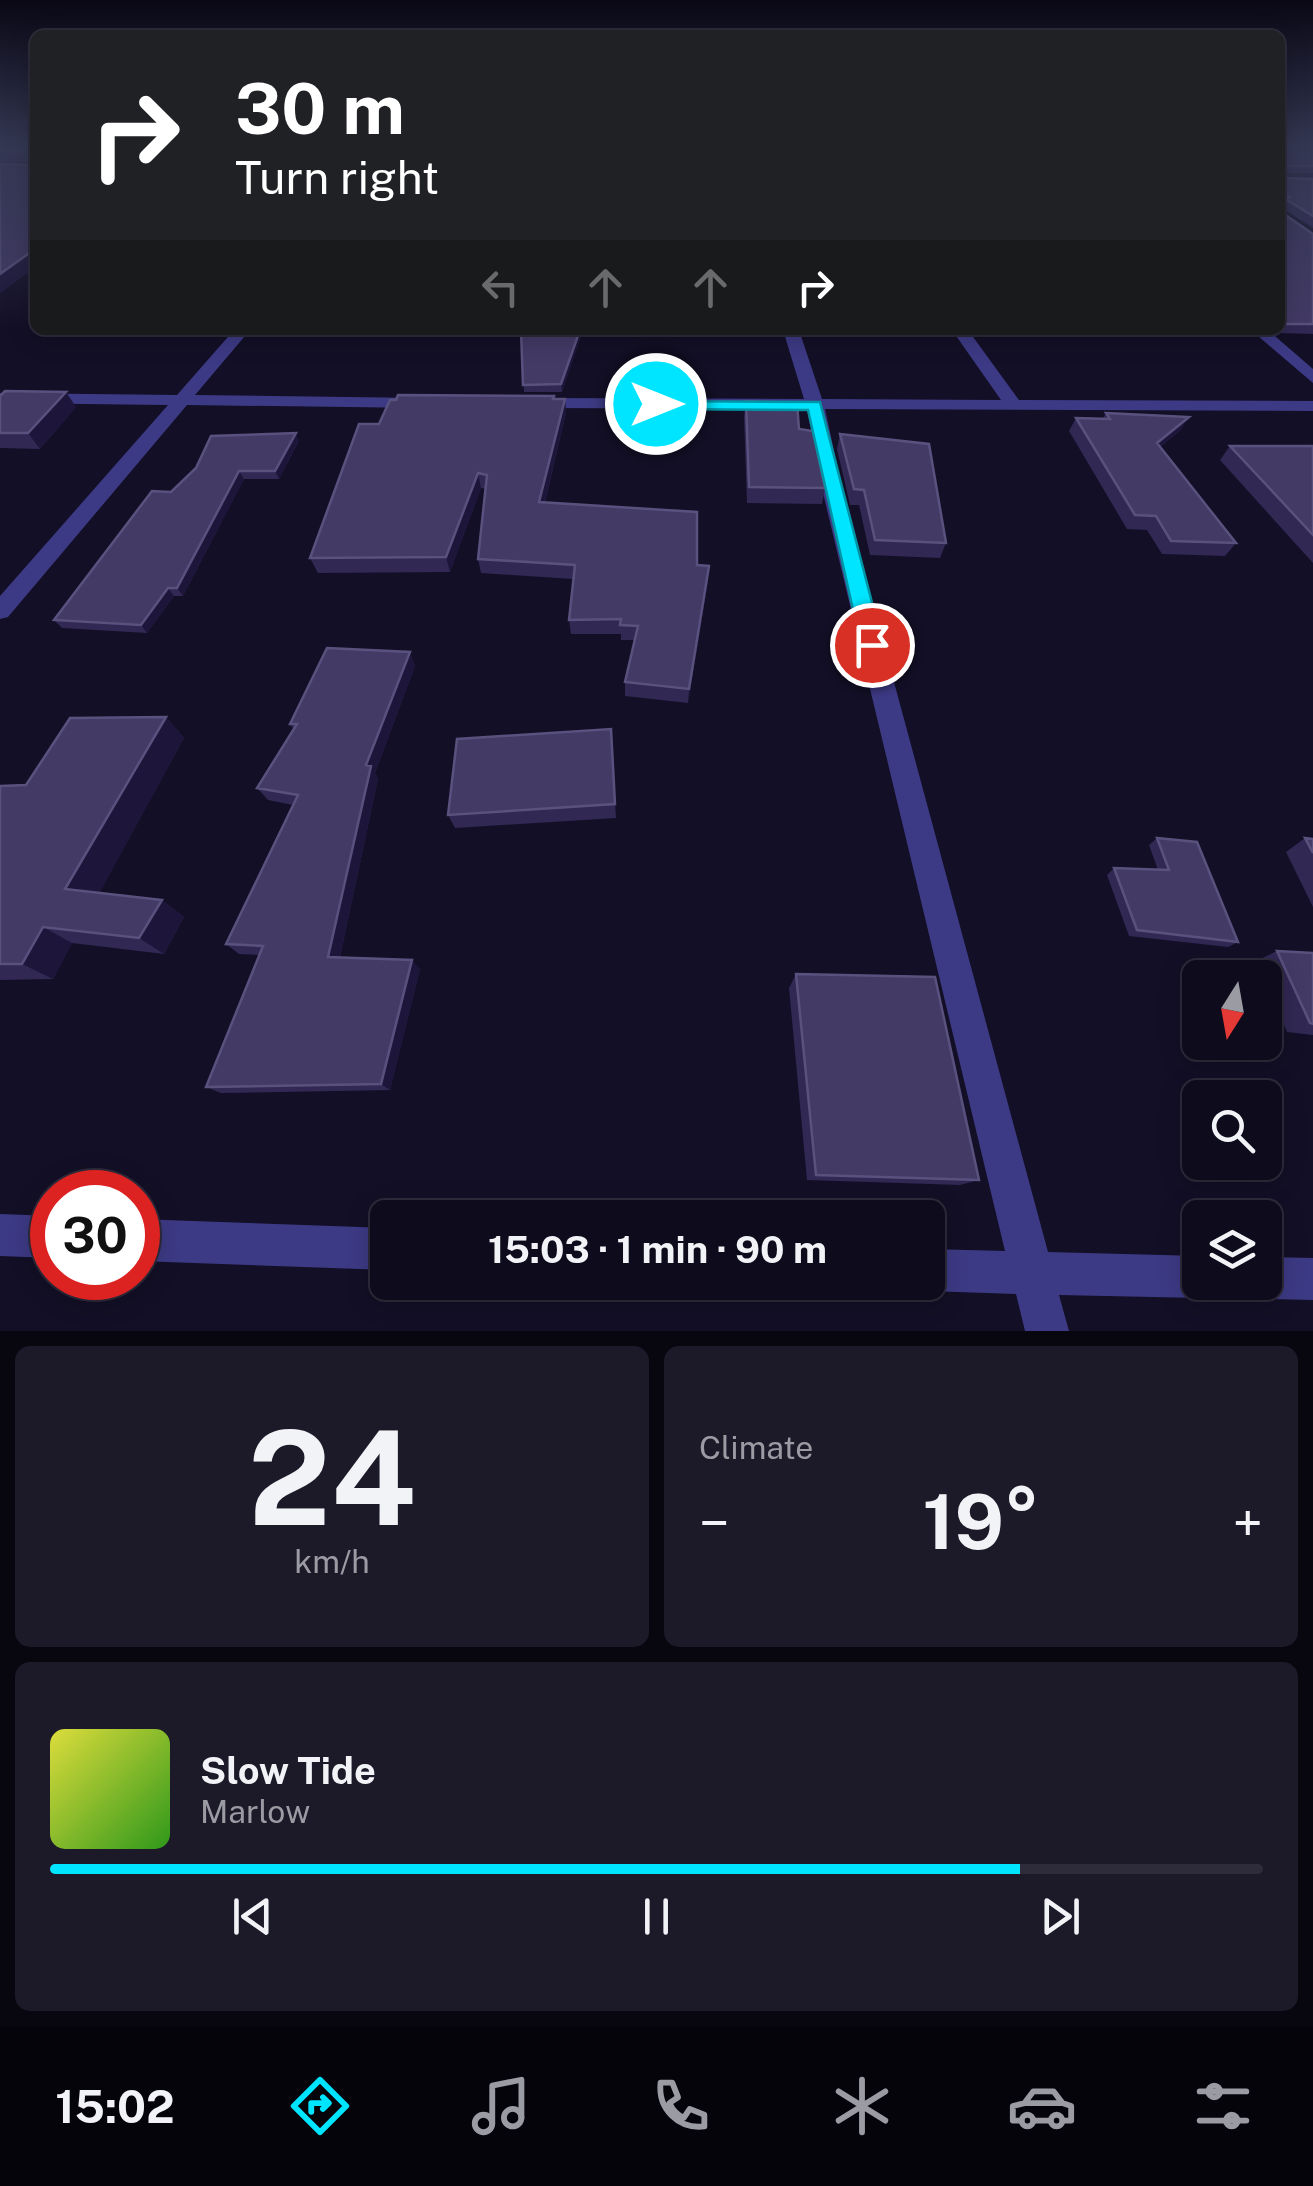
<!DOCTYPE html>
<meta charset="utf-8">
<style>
:root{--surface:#0e0b1c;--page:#1c1929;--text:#f1f3f6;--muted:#9b9ba3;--line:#2e2b3b;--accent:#00e5ff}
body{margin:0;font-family:"Public Sans",sans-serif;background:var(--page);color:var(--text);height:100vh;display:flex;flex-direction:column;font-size:38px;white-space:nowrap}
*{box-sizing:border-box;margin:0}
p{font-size:32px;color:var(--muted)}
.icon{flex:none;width:55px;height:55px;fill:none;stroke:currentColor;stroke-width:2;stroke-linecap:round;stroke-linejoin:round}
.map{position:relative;height:1331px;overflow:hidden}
.sheet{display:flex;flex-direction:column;gap:15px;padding:15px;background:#08060f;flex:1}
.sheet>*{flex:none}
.hud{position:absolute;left:30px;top:30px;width:1255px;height:305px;border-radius:15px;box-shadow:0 5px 25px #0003,0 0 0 2px var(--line);background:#202124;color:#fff;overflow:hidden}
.needle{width:65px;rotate:191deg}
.controls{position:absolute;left:1182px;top:960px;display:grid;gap:20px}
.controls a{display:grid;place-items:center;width:100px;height:100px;border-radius:15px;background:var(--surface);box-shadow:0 5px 25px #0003,0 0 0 2px var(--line);font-size:50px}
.speed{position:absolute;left:30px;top:1170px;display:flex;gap:20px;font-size:50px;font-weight:700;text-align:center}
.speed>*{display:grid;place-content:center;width:130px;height:130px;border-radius:50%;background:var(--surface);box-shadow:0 5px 25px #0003,0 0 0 2px var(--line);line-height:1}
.speed .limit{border:15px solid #d22;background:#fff;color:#111}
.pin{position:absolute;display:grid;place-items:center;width:85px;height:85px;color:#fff;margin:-42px;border:5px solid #fff;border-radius:50%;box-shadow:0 2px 10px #0007}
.me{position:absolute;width:110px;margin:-55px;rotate:90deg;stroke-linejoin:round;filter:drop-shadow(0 0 8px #0008)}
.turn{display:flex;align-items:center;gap:35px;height:210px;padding:0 40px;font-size:45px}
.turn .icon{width:130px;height:130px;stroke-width:2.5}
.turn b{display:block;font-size:70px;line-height:85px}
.lanes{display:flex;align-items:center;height:95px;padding:0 40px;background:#0003;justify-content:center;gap:50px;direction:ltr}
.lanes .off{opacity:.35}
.big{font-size:75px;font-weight:700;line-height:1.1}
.sheet .card{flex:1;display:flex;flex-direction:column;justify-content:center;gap:15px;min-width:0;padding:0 35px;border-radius:15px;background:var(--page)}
.sheet .dial{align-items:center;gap:0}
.dial b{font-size:130px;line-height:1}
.song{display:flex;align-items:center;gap:30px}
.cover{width:120px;height:120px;border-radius:15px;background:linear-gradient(135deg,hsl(60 70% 55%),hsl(110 70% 35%))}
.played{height:10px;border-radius:5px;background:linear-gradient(90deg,var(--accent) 80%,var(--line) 80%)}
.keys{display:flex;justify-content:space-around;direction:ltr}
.heat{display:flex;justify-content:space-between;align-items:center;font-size:55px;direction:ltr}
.sheet .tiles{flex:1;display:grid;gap:15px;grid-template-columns:1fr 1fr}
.card:last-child{grid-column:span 2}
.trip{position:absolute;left:370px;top:1200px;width:575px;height:100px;border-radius:15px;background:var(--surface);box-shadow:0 5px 25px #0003,0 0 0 2px var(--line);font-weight:700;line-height:100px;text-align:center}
.tabs{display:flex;height:160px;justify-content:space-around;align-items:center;background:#06040b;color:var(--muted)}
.tabs .icon{width:70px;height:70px}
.tabs .selected{color:var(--accent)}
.tabs b{font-size:45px;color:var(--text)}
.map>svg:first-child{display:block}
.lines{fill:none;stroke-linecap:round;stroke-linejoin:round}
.street{fill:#3d3a85;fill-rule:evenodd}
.wall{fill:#312854}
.shaded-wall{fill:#1d163a}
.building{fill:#433a66;stroke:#5a527e;stroke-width:2.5}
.route{fill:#00e5ff;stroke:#0095a6;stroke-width:2.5}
</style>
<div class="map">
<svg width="1313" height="1331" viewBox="0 0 1313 1331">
<rect width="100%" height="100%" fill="#130f26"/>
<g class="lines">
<path class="street" d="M234 330H250L195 395 423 398 432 403 423 408 187 405 8 617 0 619V596L168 405 0 403V393L177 395Z
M783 330H799L822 399 1001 400 952 330H968L1019 400 1313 401V411L825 409 844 497 1048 1252 1200 1256V1282H1219L1215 1292 1200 1298 1059 1295 1069 1331H1025L1016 1294 928 1291 913 1285 928 1282V1249L1005 1251 824 497 807 409 533 408 524 403 533 398 804 399Z
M1251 330H1268L1313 369V383Z
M0 1214 52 1216V1258L0 1256Z
M138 1219 388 1228V1270L138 1261Z
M1265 1257 1313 1258V1300L1265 1299 1250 1293 1245 1282H1265Z"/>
</g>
<path class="wall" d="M0 144H35V267L0 293 30 162H0Z
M1280 144H1313V173H1283L1282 178 1313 179V228L1282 208 1281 212 1313 234V334L1277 333 1270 330H1280Z
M424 330H515L513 335 426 337Z
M521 330H583L562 392H524Z
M0 396 76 407 40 449 0 448Z
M555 399H565L566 413 545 502 697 565 708 581 688 703 625 696V682L634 640H621V634H571L569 620 573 579 481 573 478 559 486 489 481 488 450 572 318 573 310 558 379 424Z
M746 401 799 429 825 488 822 504 747 503 744 417Z
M1106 413 1181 430 1160 447 1236 543 1225 556 1162 554 1147 530 1127 529 1069 431 1076 418H1103Z
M840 434 946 543 940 558 870 555 859 505H850L837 449Z
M299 441 279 479H244L183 596H174L147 633 62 628 54 620 171 492Z
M1230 446H1313V563L1220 460Z
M410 652 415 666 375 773 378 779 340 957 420 969 390 1090 221 1093 206 1087 259 955 239 954 226 944 293 805 268 800 257 788 294 730 290 724Z
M166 717 184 738 99 893 162 900 184 917 164 954 72 943 53 979 0 980V786L26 785Z
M611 729 616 818 455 828 448 815Z
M1157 838 1238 942 1228 947 1129 936 1107 875 1114 868 1158 870 1149 845Z
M1305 838 1313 839V907L1286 852Z
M1277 951 1313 953V1035L1287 1032 1265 981V978H1263L1256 961Z
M796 974 979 1180 960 1185 807 1180 789 988Z"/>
<path class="shaded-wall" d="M35 249V267L0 293V274Z
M580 330H583L562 392 561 384Z
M66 392 76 407 40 449 28 433Z
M565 399 566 413 541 517 539 502Z
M1189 417 1181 430 1149 456 1157 443Z
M296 433 299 441 279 479 275 471Z
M239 471 244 479 183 596 177 588Z
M478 473 481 488 450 572 446 557Z
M709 566 708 581 688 703 689 689Z
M168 588 174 596 147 633 141 625Z
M410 652 415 666 375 773 378 779 338 966 328 957 366 765Z
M166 717 184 738 92 907 65 889Z
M162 900 184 917 164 954 139 938Z
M43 927 72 943 53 979 22 964Z
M412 960 420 969 390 1090 381 1084Z"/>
<path class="building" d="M0 144H35V249L0 274V164L29 165 33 156 29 152 0 151Z
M1280 144H1313V166H1284L1282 178 1313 179V216L1287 200H1282L1281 212 1313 234V324H1284L1280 322V197L1291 198 1280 191Z
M521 330H580L561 384 523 385Z
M5 391 66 392 28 433H0V396Z
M398 395 554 396 553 399H565L539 502 697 512V565L709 566 689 689 625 682 638 626 620 625 621 619 569 620 575 565 478 559 487 475 478 473 446 557 310 558 359 424H379L390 400H396Z
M746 401 797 403 799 429 813 431 825 488 749 487Z
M1106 413 1189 417 1157 443 1236 543 1171 541 1156 516 1135 515 1076 418 1110 419Z
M296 433 275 471H239L177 588H168L141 625 54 620 152 491 171 492 196 468 211 436Z
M840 434 929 444 946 543 875 540 864 490 854 489Z
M1230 446H1313V535Z
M327 648 410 652 366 765 371 766 328 957 412 960 381 1084 206 1087 263 946 226 944 298 795 257 788 297 724H290Z
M166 717 65 889 162 900 139 938 43 927 22 964H0V786L26 785 70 718Z
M611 729 615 804 448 815 457 739Z
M1157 838 1197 842 1238 942 1137 930 1114 868 1169 870Z
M1305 838 1313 839V853Z
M1277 951 1313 953V1024L1310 1023Z
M796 974 935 977 979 1180 816 1175Z"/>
<linearGradient id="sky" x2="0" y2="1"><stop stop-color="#0a0815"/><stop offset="0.44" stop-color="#333752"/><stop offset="1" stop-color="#333752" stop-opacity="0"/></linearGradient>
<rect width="1313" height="330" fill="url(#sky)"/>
<path class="route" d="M651 401 820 402 883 645 880 651H864L861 645 808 410 656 409 648 404Z"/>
</svg>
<div class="controls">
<a><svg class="needle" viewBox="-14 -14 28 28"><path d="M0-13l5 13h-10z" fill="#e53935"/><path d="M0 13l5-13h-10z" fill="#9b9ba3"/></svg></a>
<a><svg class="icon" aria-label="search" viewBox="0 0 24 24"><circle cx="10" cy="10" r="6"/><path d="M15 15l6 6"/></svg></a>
<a><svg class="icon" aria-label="layers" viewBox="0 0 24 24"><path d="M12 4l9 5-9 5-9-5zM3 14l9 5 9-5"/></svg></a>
</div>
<div class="speed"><div class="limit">30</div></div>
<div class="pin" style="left:872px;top:645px;background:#d93025"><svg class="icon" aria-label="arrive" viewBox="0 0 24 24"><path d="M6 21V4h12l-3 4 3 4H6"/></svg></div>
<svg class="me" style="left:656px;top:404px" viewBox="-20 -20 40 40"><circle r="17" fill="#00e5ff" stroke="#fff" stroke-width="3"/><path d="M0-11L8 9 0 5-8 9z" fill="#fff"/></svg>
<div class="trip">15:03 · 1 min · 90 m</div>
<div class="hud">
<div class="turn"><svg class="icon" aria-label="right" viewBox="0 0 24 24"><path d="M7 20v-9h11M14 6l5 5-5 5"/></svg><div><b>30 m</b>Turn right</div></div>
<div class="lanes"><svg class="icon off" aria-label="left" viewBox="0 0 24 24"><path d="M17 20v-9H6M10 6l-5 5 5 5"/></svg><svg class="icon off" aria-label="ahead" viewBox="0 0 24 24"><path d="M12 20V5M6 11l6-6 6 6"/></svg><svg class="icon off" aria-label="ahead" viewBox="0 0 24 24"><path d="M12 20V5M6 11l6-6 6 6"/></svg><svg class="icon" aria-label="right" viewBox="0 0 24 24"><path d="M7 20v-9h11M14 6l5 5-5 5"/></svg></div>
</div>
</div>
<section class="sheet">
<div class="tiles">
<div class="card dial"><b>24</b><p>km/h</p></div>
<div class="card"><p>Climate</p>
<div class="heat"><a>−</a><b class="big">19°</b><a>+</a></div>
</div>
<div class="card">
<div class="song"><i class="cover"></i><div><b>Slow Tide</b><p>Marlow</p></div></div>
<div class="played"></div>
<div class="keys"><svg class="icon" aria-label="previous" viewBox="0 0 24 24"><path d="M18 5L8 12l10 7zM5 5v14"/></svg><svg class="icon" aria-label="pause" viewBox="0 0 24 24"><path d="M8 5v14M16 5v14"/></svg><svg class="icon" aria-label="next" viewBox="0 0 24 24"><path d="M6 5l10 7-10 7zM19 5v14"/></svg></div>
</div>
</div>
</section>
<nav class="tabs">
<b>15:02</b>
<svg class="icon selected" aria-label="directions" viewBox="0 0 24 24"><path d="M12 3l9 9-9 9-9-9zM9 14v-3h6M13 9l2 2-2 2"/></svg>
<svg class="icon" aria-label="music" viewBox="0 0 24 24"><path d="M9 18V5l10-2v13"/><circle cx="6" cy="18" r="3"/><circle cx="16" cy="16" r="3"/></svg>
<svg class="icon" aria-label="phone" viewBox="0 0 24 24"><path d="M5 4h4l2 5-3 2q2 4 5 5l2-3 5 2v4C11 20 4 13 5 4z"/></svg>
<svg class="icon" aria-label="climate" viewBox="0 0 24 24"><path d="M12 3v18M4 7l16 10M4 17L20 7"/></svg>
<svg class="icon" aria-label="car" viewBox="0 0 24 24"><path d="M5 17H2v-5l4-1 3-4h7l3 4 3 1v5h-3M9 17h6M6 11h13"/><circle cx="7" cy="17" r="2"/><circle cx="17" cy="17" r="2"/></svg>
<svg class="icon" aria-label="filters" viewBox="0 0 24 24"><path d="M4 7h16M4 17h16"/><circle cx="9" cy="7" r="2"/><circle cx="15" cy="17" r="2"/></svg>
</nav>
